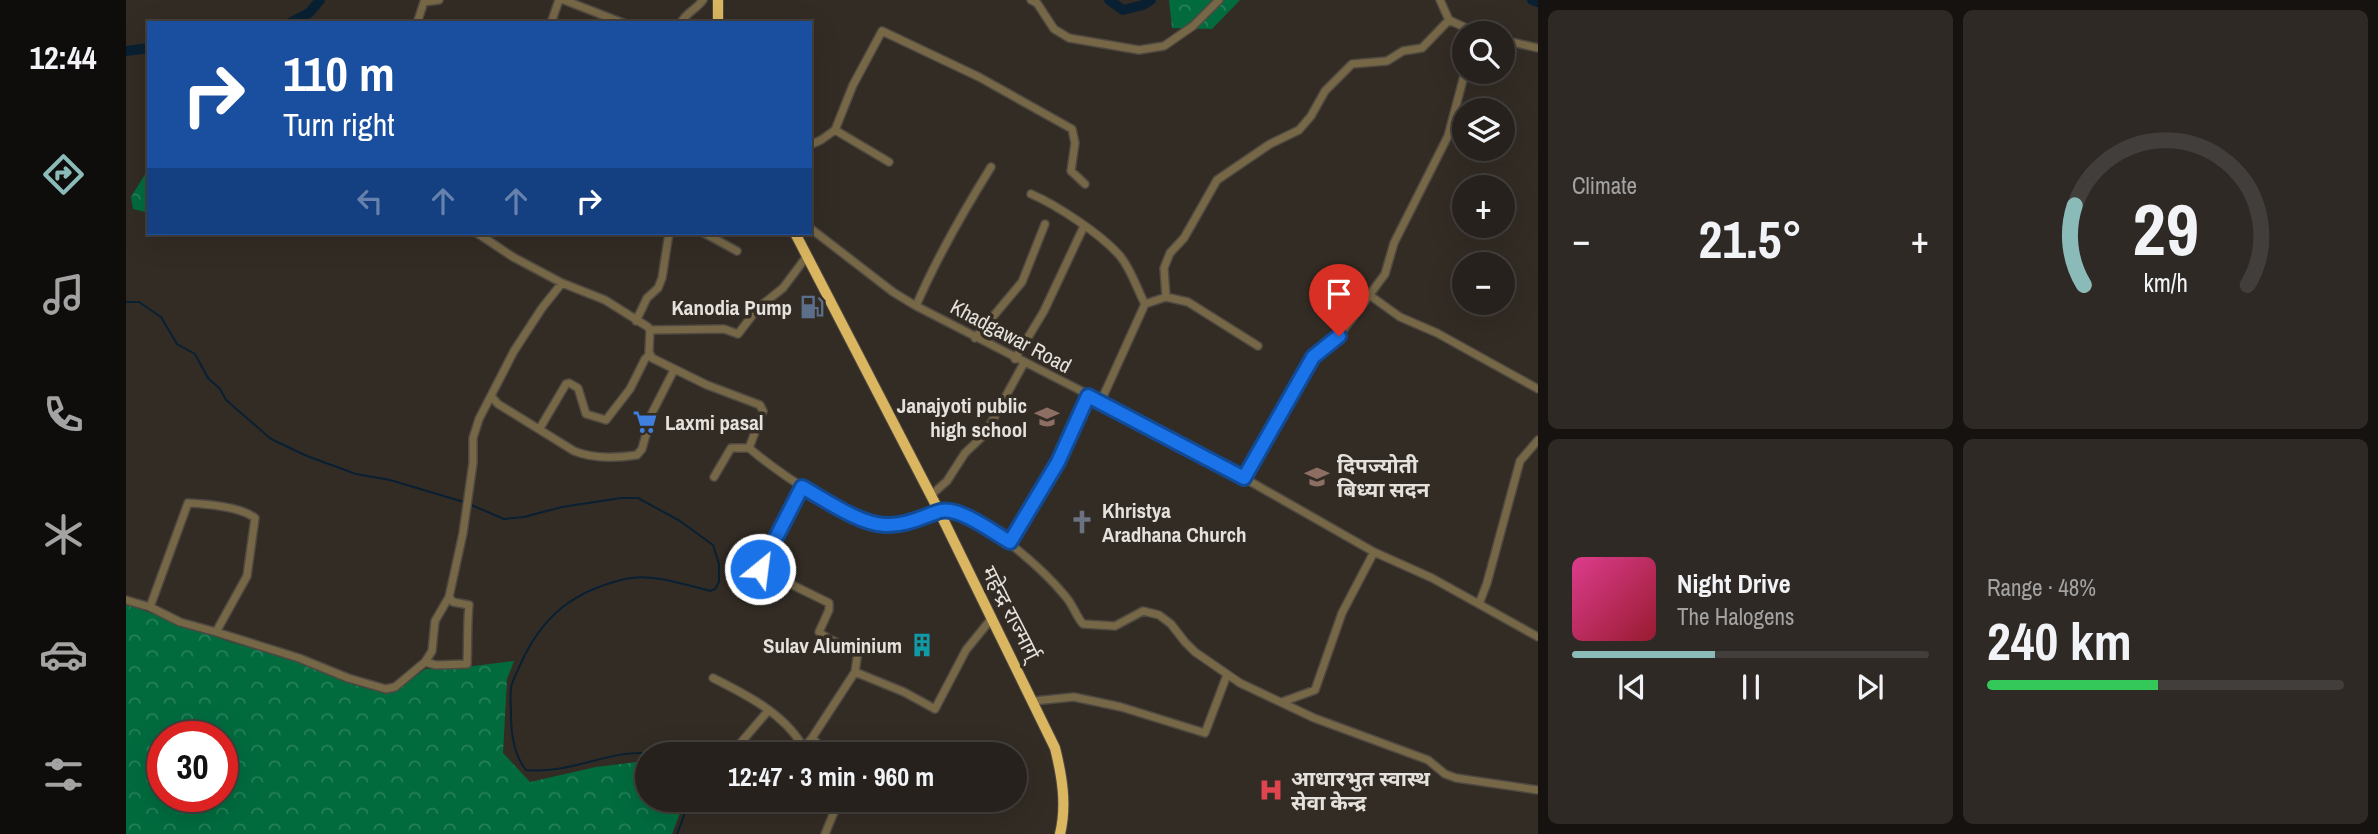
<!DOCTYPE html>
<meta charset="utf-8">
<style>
:root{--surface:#26211c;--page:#2e2925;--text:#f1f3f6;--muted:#a4a3a3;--line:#423e3b;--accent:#8bbbb9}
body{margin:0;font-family:"Archivo Narrow","Noto Sans Devanagari",sans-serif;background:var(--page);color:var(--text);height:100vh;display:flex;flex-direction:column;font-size:26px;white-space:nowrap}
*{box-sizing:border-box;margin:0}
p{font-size:23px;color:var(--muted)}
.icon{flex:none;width:38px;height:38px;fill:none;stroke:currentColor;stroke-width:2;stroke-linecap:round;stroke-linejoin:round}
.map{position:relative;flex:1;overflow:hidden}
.side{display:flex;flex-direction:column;gap:10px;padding:10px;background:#15120f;width:840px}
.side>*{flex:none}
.hud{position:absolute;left:21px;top:21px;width:665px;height:214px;border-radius:0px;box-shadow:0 7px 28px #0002,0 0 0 2px var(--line);background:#1a4fa0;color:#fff;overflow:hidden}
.tools{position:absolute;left:1326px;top:21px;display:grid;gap:14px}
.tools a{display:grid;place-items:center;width:63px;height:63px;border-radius:50%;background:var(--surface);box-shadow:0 7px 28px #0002,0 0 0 2px var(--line);font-size:35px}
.speed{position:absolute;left:21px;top:721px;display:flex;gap:14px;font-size:35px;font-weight:700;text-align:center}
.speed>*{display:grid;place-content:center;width:91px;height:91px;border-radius:50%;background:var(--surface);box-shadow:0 7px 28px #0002,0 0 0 2px var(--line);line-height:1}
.speed .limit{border:10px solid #d22;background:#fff;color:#111}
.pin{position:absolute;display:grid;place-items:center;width:60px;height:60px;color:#fff;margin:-72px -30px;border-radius:50% 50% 50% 0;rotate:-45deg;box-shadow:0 0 7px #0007}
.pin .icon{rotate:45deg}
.me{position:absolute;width:77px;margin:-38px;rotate:29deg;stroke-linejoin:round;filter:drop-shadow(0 0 5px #0008)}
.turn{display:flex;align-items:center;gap:24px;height:147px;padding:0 21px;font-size:32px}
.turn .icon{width:91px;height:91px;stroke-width:2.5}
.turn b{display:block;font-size:49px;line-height:60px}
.lanes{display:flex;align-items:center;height:66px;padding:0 21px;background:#0003;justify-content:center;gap:35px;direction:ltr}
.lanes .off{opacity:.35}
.big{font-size:52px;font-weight:700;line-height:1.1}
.side .card{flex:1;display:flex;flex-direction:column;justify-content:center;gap:10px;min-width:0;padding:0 24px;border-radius:10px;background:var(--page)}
.side .dial{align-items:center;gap:0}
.dial svg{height:182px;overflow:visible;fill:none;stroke:var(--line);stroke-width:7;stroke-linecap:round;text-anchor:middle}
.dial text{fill:var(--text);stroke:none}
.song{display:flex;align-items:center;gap:21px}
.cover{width:84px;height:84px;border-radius:10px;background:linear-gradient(135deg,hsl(330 70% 55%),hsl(350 70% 35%))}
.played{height:7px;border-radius:4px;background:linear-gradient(90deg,var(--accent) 40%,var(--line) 40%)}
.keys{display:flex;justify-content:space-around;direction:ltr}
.heat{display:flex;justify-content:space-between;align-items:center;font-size:38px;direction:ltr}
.charge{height:10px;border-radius:5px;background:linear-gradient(90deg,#34c759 48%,var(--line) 0)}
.side .tiles{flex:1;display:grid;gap:10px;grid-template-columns:repeat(2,1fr)}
.trip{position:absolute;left:509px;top:742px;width:392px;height:70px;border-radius:35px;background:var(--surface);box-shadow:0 7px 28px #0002,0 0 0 2px var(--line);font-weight:700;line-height:70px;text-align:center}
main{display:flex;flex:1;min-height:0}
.tab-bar{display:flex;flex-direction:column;width:126px;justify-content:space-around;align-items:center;background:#0f0d0b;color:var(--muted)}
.tab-bar .icon{width:49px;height:49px}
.tab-bar .current{color:var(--accent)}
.tab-bar b{font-size:32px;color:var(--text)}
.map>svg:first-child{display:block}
.forest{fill:url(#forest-crowns);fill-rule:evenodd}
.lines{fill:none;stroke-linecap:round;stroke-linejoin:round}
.stream{stroke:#092032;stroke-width:2}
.river{stroke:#092032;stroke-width:10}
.minor-casing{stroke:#4f4942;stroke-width:10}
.highway-casing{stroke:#4f4942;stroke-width:12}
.minor{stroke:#766747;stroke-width:7}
.highway{stroke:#dbb661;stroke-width:10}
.route-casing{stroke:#114b97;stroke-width:18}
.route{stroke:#1a73e8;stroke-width:12}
.labels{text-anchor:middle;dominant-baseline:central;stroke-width:7;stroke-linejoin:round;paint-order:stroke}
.poi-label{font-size:21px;font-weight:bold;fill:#e5e1dc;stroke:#332c25;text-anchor:start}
.street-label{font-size:21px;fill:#e5e1dc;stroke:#332c25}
</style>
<main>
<nav class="tab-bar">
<b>12:44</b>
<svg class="icon current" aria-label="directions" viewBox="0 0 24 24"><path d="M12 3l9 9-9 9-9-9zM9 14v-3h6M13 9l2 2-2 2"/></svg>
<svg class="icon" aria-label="music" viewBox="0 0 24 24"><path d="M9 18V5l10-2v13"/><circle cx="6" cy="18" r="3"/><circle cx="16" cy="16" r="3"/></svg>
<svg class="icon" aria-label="phone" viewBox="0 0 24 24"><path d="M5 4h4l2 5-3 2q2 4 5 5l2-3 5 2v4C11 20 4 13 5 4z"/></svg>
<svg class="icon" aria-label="climate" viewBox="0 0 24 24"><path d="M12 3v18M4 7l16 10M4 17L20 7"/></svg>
<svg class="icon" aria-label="car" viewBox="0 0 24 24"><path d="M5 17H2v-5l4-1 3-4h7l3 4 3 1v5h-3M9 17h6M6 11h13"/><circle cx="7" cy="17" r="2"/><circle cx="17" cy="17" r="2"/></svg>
<svg class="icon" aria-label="filters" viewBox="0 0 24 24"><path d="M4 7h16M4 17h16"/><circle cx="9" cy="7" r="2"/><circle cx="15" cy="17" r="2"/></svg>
</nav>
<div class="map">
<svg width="1412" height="834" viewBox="0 0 1412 834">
<defs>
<pattern id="forest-crowns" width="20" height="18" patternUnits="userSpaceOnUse" patternTransform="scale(1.75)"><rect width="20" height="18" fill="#016b3e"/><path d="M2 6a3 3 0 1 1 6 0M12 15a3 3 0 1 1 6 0" fill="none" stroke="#268059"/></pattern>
</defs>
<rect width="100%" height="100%" fill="#332c25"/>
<path class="forest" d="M1043 0H1114L1086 29 1046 28Z
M23 168V210L19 212 7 209 5 197Z
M0 604 104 642 171 661 220 682 245 690 271 691 299 669 347 666 388 661 381 679 377 753 404 782 470 767 511 762 521 766 522 800H554L556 808 546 834H0ZM37 737H96V796H37Z"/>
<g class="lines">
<path class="stream" d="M0 302H13L35 317 51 344 69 354 82 378 94 389 100 400 145 439 181 456 230 474 264 480 338 502
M343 504 378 519 398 517 436 507 495 498H512L554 521 587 545 593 564V582L589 589 584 591C557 584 526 573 499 579 448 591 417 615 395 663 392 671 386 680 385 688 384 697 385 706 385 715 385 735 388 755 400 770 446 775 485 747 531 754
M551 834 562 805V800"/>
<path class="river" d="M983 0 997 10 1017 5 1025 0
M1406 0 1412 2
M164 23 183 13 194 0
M0 51 23 48"/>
<g class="minor-casing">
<path id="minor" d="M438 0 497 23
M905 0 911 3 928 29 943 38 1013 50 1038 46 1067 26 1093 0
M1314 0 1323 20 1351 33
M291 23 298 2 313 0
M425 23 433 0
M555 23C559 13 570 10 577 0
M1377 40 1412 48
M709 130 763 162
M684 145 695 140 709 130 727 85 756 31 853 77 946 129 949 143 945 171 959 184
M905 194C931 205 976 235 994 256 1005 269 1011 289 1019 304L975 401
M684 228 767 292 790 306 975 401 1118 478 1248 552 1306 578 1412 637
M351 233 387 257 436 283 479 300 522 327 524 330 523 352 526 358 581 385 634 405 637 411 623 448C649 470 729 527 763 525 772 524 785 523 795 520 806 517 812 509 825 511 859 517 918 570 940 597 947 605 950 616 957 624L989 626 1017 611 1033 615 1045 624 1059 642 1069 652 1114 683 1188 718 1302 760 1319 774 1330 778 1412 790
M578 233 611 251
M1242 294 1274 317 1311 333 1412 389
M1040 297 1038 268 1044 253 1058 238 1091 180 1144 144 1173 130 1185 116 1199 91 1226 64 1261 61 1277 51 1296 48 1323 20
M1019 304 1040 297 1062 302 1132 346
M790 306C811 257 837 212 865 167
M510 321 521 298 532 288 536 278 543 233
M524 330 598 329 612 334 632 308 657 288 681 256
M849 338 896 282 919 224
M889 359 918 311 958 226
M365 396 372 404 448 451C467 459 491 458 511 455L516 449 526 413 548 370
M414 428 440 384 443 383 452 388 460 414 480 420 504 389 519 359 524 354
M588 477 605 448H623
M1118 478 1187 357 1213 336 1259 274 1268 243 1322 136 1339 72
M804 496 821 481 839 453 859 434 898 363
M884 542 940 448 962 396
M0 600 24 607 54 622 90 632 121 576 129 518C115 507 81 504 62 503L24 607
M1353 604 1361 583 1394 461 1412 440
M90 632 173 658 222 678 260 689 269 687 299 662 310 665 341 664C342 644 341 625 343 605L327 602 323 597 337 533 347 463V438L353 419 388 351 416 308 436 283
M299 662 306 651 309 621 323 597
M729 672 778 692 809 709 840 650 866 618
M587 678C619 694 657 713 676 745H680L686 738 729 672 732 651 703 639 693 632 703 610V603L634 569 633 566 645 549 676 487
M907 701 948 697 995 707 1079 733 1101 675
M1156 702 1189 690 1216 613 1248 552
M686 738 692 744 717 754
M605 754 642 711
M699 834 713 800"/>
</g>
<g class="highway-casing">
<path id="highway" d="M592 0V23
M669 233 813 511 929 748C936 776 941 805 934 834"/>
</g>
<use href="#minor" class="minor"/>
<use href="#highway" class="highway"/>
</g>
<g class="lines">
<g class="route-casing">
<path id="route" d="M634 569 676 487C698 499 733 524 759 525 778 526 794 518 811 512 831 504 866 532 884 542L932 462 962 396 1118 478 1187 357 1213 336"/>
</g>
<use href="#route" class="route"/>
</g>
<defs>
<g id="fuel-bare" transform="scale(1.89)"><path d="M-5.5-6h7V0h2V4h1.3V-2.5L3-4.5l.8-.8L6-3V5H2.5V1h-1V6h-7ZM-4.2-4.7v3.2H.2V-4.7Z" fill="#5c6f8a" stroke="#332c25" stroke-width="2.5" paint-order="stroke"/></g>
<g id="school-bare" transform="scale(1.89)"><path d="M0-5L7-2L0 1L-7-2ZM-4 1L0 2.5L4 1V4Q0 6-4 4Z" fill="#8d6e63" stroke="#332c25" stroke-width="2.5" paint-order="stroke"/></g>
<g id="supermarket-bare" transform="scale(1.89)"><path d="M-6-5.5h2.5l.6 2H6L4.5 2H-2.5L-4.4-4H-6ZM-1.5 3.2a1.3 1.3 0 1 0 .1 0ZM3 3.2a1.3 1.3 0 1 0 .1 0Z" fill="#3f7fe0" stroke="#332c25" stroke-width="2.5" paint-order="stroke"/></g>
<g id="church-bare" transform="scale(1.89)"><path d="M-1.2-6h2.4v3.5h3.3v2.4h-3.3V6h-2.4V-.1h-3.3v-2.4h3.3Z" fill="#6b7280" stroke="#332c25" stroke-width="2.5" paint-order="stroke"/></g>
<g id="building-bare" transform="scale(1.89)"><path d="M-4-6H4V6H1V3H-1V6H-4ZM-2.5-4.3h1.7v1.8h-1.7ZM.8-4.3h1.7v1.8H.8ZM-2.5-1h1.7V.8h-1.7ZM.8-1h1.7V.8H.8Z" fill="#0f9aa8" stroke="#332c25" stroke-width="2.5" paint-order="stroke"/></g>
<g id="hospital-bare" transform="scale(1.89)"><path d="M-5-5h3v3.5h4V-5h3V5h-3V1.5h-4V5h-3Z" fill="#e0444e" stroke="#332c25" stroke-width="2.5" paint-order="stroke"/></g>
</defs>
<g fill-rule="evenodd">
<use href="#fuel-bare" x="686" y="307"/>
<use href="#school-bare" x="921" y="417"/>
<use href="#supermarket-bare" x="519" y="422"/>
<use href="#school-bare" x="1191" y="477"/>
<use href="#church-bare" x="956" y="522"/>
<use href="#building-bare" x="796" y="645"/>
<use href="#hospital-bare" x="1145" y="790"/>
</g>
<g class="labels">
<g class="poi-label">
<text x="666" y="307" text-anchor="end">Kanodia Pump</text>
<text x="901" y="405" text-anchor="end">Janajyoti public<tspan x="901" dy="24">high school</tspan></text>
<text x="539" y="422">Laxmi pasal</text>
<text x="1211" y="465">दिपज्योती<tspan x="1211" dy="24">बिध्या सदन</tspan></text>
<text x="976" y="510">Khristya<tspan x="976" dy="24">Aradhana Church</tspan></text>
<text x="776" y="645" text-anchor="end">Sulav Aluminium</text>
<text x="1165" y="778">आधारभुत स्वास्थ<tspan x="1165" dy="24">सेवा केन्द्र</tspan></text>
</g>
<g class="street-label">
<text transform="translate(885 336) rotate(28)">Khadgawar Road</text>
<text transform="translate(885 613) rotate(63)">महेन्द्र राज्मार्ग्</text>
</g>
</g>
</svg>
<div class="tools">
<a><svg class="icon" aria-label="search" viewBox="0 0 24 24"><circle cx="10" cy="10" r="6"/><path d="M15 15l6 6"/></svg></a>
<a><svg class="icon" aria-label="layers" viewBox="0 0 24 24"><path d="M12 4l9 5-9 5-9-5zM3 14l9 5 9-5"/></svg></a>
<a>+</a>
<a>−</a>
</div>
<div class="speed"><div class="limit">30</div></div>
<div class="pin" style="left:1213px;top:336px;background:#d93025"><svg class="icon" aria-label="arrive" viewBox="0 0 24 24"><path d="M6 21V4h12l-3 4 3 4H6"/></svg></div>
<svg class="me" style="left:634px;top:569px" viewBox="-20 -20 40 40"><circle r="17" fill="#1a73e8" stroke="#fff" stroke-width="3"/><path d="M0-11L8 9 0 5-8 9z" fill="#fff"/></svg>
<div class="trip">12:47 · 3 min · 960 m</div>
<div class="hud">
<div class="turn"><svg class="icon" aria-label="right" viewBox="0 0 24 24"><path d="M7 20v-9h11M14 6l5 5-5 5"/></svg><div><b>110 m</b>Turn right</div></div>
<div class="lanes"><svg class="icon off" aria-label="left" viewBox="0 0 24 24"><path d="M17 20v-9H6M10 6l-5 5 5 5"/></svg><svg class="icon off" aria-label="ahead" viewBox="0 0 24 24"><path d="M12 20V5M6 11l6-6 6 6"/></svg><svg class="icon off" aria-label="ahead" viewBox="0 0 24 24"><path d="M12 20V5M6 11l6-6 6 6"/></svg><svg class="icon" aria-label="right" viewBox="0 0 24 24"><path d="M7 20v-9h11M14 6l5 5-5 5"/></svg></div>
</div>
</div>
<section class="side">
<div class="tiles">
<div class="card"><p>Climate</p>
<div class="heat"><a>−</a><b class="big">21.5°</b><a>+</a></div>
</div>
<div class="card dial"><svg viewBox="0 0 100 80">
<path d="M14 69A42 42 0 1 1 86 69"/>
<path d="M14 69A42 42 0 0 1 10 34" stroke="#8bbbb9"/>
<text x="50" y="56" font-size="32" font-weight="700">29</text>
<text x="50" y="72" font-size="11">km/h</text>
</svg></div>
<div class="card">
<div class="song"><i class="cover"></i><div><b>Night Drive</b><p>The Halogens</p></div></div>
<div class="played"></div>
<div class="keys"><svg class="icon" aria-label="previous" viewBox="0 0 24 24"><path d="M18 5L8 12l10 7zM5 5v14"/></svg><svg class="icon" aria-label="pause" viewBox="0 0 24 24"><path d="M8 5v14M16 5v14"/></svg><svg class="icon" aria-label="next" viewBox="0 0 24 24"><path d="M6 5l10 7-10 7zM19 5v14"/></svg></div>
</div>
<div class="card"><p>Range · 48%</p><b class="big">240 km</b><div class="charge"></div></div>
</div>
</section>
</main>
